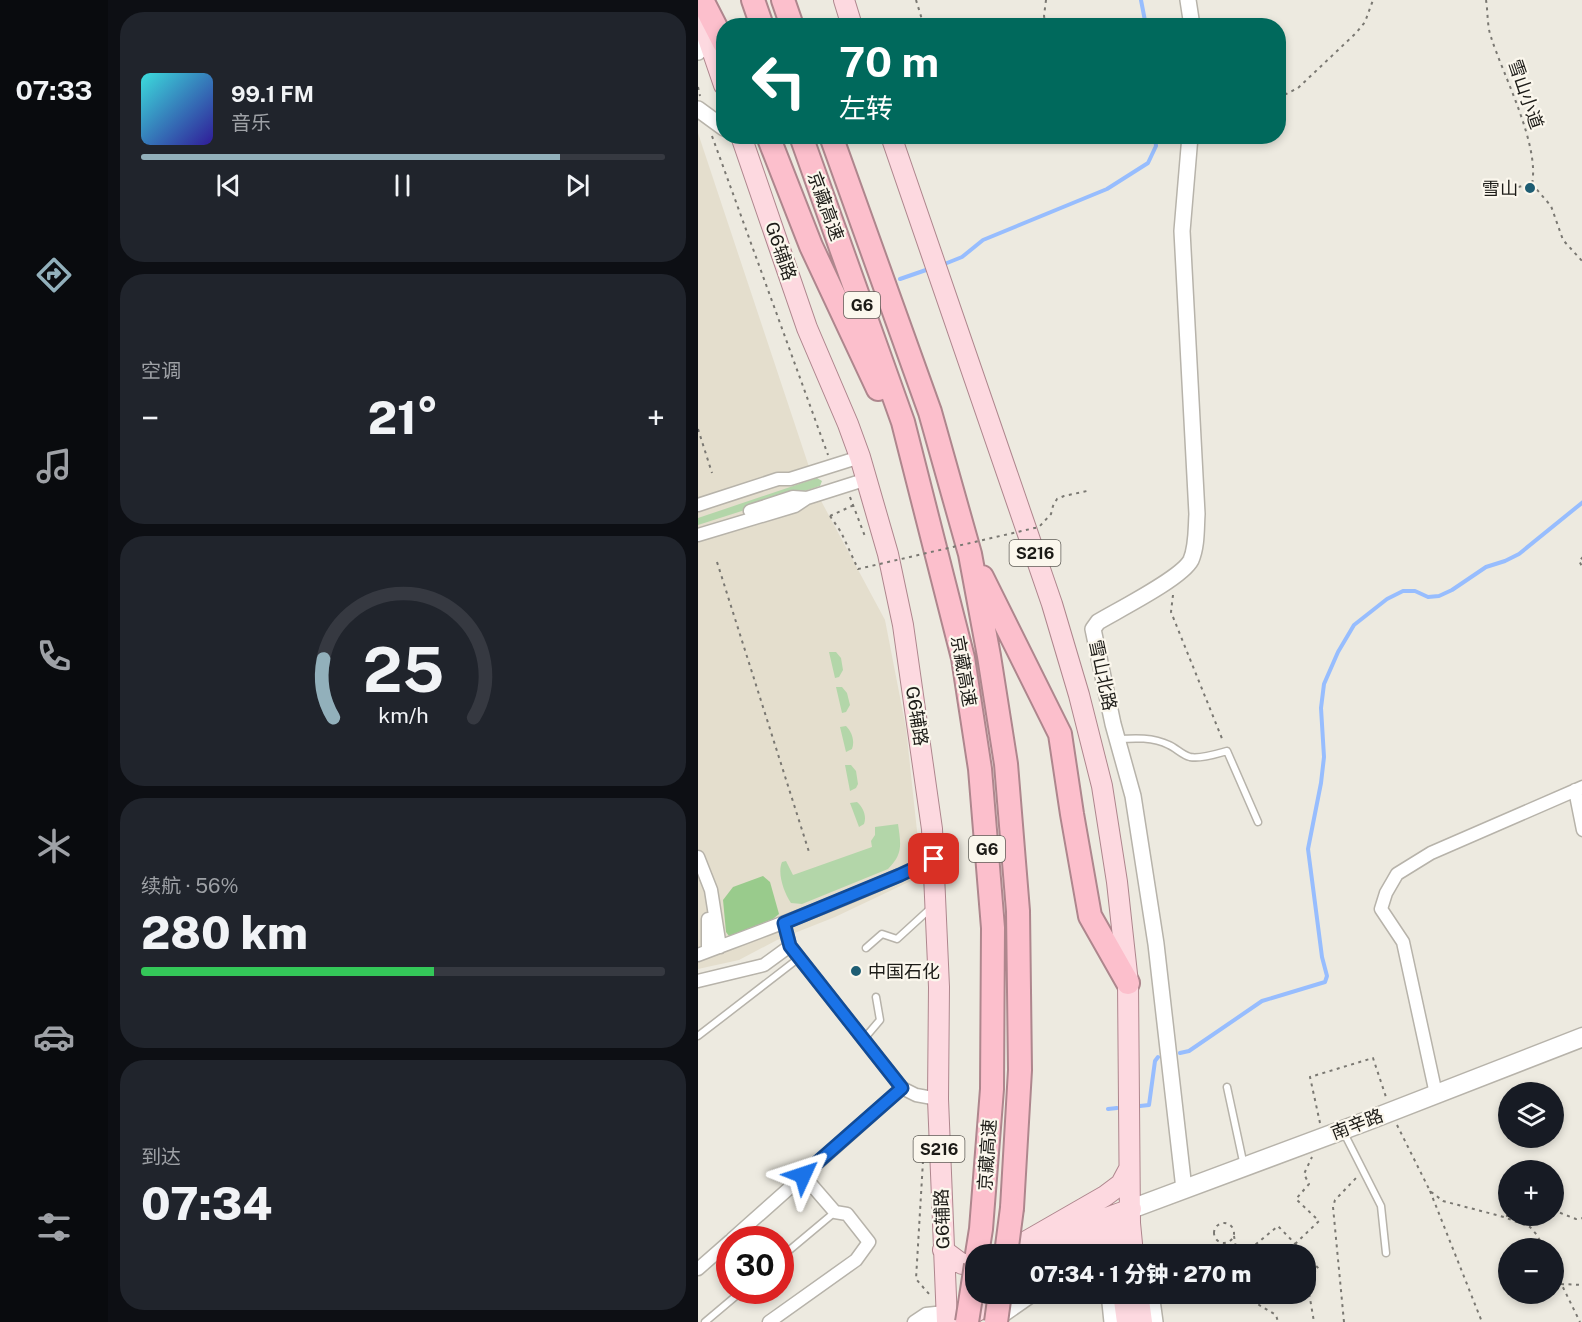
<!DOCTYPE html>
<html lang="zh">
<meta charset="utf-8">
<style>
:root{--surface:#171b24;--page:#20242c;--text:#f1f3f6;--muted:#9ea1a6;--line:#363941;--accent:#92b0bb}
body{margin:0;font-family:"Public Sans","Noto Sans SC",sans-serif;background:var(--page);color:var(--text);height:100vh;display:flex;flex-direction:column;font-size:22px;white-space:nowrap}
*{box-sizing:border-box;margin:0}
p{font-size:20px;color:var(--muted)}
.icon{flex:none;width:33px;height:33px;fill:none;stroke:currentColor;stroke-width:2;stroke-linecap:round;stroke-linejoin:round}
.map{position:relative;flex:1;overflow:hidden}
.sheet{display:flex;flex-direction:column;gap:12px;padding:12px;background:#0d0f14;width:590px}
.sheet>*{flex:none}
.top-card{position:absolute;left:18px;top:18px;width:570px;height:126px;border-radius:24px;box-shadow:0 3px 9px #0003;background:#00695c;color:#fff;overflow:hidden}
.controls{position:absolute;left:800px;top:1082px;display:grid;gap:12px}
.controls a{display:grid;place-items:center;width:66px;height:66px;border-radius:50%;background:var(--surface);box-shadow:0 3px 9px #0003;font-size:30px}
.speed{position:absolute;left:18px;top:1226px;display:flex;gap:12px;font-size:30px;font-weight:700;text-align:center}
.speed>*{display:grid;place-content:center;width:78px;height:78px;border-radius:50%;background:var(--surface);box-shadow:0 3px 9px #0003;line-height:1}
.speed .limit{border:9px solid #d22;background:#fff;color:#111}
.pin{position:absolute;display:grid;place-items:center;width:51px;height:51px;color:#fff;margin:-26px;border-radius:12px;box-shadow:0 3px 9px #0006}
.me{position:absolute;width:66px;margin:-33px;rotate:48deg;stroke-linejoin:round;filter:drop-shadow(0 0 4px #0008)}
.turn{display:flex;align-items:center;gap:21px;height:126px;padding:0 24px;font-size:27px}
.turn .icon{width:78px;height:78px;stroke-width:2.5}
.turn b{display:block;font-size:42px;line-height:51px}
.big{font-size:45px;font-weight:800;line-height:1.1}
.sheet .card{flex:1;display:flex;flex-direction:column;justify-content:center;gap:9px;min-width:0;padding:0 21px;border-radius:24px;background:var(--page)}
.sheet .dial{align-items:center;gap:0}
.dial svg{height:156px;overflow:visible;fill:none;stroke:var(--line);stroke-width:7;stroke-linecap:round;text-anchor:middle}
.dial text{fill:var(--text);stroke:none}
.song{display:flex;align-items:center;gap:18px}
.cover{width:72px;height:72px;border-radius:9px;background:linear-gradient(135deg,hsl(180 70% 55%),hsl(250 70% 35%))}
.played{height:6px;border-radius:3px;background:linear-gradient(90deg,var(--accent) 80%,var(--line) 80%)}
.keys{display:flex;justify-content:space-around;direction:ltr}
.heat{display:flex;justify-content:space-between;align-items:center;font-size:33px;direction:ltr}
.charge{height:9px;border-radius:4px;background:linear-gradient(90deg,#34c759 56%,var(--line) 0)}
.trip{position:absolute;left:267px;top:1244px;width:351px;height:60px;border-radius:24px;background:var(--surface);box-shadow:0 3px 9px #0003;font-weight:800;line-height:60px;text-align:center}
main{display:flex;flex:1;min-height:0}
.tabs{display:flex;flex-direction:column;width:108px;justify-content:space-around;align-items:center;background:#090b0e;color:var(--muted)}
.tabs .icon{width:42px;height:42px}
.tabs .selected{color:var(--accent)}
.tabs b{font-size:27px;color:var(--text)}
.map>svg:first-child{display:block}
.built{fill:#e4decd}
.green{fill:#b3d6a9}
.forest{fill:#99cb8c}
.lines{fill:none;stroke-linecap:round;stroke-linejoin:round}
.stream{stroke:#97bdfe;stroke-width:4}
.service-casing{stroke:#b7b3aa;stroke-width:9}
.minor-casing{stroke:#b7b3aa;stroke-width:15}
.tertiary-casing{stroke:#b7b3aa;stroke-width:18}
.secondary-casing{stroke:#b7b3aa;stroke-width:21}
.primary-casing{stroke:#ae868d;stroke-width:22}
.motorway-casing{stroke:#ae868d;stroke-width:26}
.path{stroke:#7a7872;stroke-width:2;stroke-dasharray:3 4.5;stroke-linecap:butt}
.service{stroke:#fff;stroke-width:6}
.minor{stroke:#fff;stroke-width:12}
.tertiary{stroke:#fff;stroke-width:15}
.secondary{stroke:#fff;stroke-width:18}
.primary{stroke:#fdd9e0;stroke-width:20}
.motorway{stroke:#fcbfcc;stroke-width:22}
.motorway-bridge-casing{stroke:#ae868d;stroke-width:26;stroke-linecap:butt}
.path-bridge{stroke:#7a7872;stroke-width:2;stroke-dasharray:3 4.5;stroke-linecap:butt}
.motorway-bridge{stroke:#fcbfcc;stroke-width:22}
.route-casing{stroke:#114b97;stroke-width:15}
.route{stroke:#1a73e8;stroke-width:10}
.poi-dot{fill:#1e5d73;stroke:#fbf7ed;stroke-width:2}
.labels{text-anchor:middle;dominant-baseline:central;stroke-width:4.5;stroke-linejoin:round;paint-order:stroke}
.shield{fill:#fbf7ed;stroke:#5f5d57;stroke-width:1.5}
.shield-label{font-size:16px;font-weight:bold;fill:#1c1b17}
.street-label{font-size:18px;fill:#1c1b17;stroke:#fbf7ed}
.poi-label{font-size:18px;fill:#1c1b17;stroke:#fbf7ed;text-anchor:end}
</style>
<main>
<nav class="tabs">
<b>07:33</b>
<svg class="icon selected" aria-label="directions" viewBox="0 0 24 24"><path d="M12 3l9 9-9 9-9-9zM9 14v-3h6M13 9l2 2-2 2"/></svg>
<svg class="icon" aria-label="music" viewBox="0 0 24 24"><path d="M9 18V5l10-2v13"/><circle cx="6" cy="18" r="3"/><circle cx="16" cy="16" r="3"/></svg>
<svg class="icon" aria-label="phone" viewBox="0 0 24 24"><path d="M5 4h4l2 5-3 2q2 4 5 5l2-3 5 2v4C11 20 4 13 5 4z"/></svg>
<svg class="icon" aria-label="climate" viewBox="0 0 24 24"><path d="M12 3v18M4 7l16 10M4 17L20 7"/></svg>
<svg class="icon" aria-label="car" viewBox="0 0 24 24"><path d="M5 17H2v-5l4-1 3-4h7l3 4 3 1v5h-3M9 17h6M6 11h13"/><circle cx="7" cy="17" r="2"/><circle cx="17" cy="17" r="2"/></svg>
<svg class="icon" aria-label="filters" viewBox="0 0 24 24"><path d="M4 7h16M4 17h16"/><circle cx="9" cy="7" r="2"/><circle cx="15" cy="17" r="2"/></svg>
</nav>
<section class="sheet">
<div class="card">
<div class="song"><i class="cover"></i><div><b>99.1 FM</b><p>音乐</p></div></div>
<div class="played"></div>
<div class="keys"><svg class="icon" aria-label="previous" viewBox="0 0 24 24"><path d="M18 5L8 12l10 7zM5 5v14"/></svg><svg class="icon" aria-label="pause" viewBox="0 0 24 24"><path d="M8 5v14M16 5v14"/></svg><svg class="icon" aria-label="next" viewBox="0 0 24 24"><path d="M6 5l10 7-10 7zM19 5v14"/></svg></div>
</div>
<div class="card"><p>空调</p>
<div class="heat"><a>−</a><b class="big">21°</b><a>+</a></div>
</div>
<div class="card dial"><svg viewBox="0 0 100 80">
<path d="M14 69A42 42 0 1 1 86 69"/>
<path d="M14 69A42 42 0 0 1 9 39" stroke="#92b0bb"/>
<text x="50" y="56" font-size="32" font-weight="700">25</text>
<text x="50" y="72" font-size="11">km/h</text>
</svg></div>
<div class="card"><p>续航 · 56%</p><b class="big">280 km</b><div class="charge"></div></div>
<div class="card"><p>到达</p><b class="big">07:34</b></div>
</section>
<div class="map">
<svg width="885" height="1322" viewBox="0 0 885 1322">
<rect width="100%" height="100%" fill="#edeae0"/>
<path class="built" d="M0 133 121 497 187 620 208 728 222 859 213 864 215 880 137 917 79 940 41 960 0 969Z"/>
<path class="green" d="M119 478 124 481 122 486 0 525V518Z
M131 652H138L143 658 145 670 141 677 137 678Z
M138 687H144L149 693 152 705 148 712 144 713Z
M148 726C154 732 157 741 154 749L148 752 142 727Z
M147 765H153L158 771 160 784 158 788 152 791Z
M159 802C165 807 169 816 166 824L161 827 152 803Z
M200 824C203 845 205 854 190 869L104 904 93 903C86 893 79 873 84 862L88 861 95 875 174 847 173 841 177 835V827Z"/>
<path class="forest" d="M65 876 72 882 81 914 75 919 31 936 28 932 25 900 35 887Z"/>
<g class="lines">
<path class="stream" d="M443 0 448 26
M249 263 264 257 285 240 409 189 450 163 458 146 457 136
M202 279 228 270
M482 1053 491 1051 564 1001 627 982 629 976 624 957 610 849 623 783 626 757 623 708 626 684 640 652 656 625 689 599 705 591H717L730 597 741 596 754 590 788 567 807 561 821 554 885 502
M442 1106 451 1105 457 1061 460 1057
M410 1109 419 1108"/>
<g class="service-casing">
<path id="service" d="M420 739C437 738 455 737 471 745 478 748 484 755 492 757 503 759 518 754 529 751L560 822
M168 948 184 934 199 939 234 907
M0 1036 101 958
M165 1040 182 1020 178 997
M529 1087 546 1166
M646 1133 683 1206 688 1253
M82 1258 137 1212
M7 1322 45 1290"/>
</g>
<g class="minor-casing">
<path id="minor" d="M0 505 80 479H92L162 457
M52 511 95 497 109 498
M0 535 97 506 109 498 169 479
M877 790 885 830
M0 857 13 890 22 947
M10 919V951
M86 923 92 946 204 1088 218 1095 240 1099
M0 955C79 925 159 896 236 859
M0 981 66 965 92 946
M738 1094 705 942 683 909 688 893 699 874 733 853 885 787
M34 1239 204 1088
M0 1269 32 1241
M298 1321 338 1293
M71 1322 158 1260 171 1242 149 1214 137 1212 105 1175
M216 1322 228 1314 247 1312"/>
</g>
<g class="tertiary-casing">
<path id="tertiary" d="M490 0 494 26
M0 52 4 39 3 27
M0 109 26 128
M486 1189 458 944 435 796 415 724 395 629 400 622C420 610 484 578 493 560 499 546 498 529 499 514L484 231 492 136
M411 1293 414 1322
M453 1293 457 1322"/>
</g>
<g class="secondary-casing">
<path id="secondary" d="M433 1209 669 1121 885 1037
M236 1322 248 1312"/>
</g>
<g class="primary-casing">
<path id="primary" d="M146 0 154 26
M0 9 26 85
M43 136 109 328 150 424 162 457 190 554 205 625 234 829 241 987 240 1099 249 1322
M193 136 354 604 381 695 404 786 419 882 430 983 432 1223 435 1254
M245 1250 264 1264H278
M306 1254 407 1196 423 1184 431 1169
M343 1254 395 1223 433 1209
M377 1254 432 1223
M419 1254 415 1232 422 1223
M425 1293 429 1322
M440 1293 444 1322
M260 1322 310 1293"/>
</g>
<g class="motorway-casing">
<path id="motorway" d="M4 0 26 43
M55 0 64 26
M85 0 94 26
M70 136 113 246 180 389
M103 136 205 422 265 658 282 769 295 928 294 1089 283 1229 279 1254
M133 136 232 412 272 554 291 656 308 764 320 911 322 1070 314 1208
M284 577 362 734 374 814 392 916 430 983"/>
</g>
<path class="path" d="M218 0 226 26
M348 0 346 16 348 26
M788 0C790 12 789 26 793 37 805 75 842 145 834 184L820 187
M0 87 2 96
M580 98 600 88 658 33 667 22 675 0
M14 136 130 455
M834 184 853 206 865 240 885 262
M0 429 14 473
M152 497 168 539
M132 516 156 505
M885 557 881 561 885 568
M19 562 111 852
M475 595 473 612 525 741
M622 1123 612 1077 675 1058 688 1097
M699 1125 732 1191 745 1201 806 1217 832 1227 839 1235 846 1248
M225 1161 218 1279 231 1294
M732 1191 784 1322
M855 1210 878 1219 885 1218
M808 1216 816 1215
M516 1233a10 10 0 1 1 20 0a10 10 0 1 1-20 0Z
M536 1236 539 1254
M597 1244 621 1221 598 1199 611 1184 606 1174 614 1157
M546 1254 580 1226 607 1254
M608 1255 621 1269 608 1275 616 1322
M855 1267 882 1322
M863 1284 885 1285
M541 1293 578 1315 580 1322
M646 1322 635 1207 637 1200 659 1177"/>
<use href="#service" class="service"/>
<use href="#minor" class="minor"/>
<use href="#tertiary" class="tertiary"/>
<use href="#secondary" class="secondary"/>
<use href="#primary" class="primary"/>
<use href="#motorway" class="motorway"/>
<g class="motorway-bridge-casing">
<path id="motorway-bridge" d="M308 1254 314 1208
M269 1322 278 1265
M298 1322 302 1293"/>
</g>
<path class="path-bridge" d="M132 516 143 532 160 569 341 527 353 514 355 506 359 499 366 496 389 491"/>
<use href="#motorway-bridge" class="motorway-bridge"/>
</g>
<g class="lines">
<g class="route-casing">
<path id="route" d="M105 1175 204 1088 92 946 86 923 202 875 236 859"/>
</g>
<use href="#route" class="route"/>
</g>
<g class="poi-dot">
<circle cx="832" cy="188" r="6"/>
<circle cx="158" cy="971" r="6"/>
</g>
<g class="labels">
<g class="shield">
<rect x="146" y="292" width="36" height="26" rx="4.5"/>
<rect x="311.5" y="540" width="51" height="26" rx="4.5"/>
<rect x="271" y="836" width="36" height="26" rx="4.5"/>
<rect x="215.5" y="1136" width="51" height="26" rx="4.5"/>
</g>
<g class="shield-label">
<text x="164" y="305">G6</text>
<text x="337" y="553">S216</text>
<text x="289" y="849">G6</text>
<text x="241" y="1149">S216</text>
</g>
<g class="street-label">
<text transform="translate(828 94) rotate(71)">雪山小道</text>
<text transform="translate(128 206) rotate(70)">京藏高速</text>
<text transform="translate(83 251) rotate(71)">G6辅路</text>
<text transform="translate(266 671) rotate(80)">京藏高速</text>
<text transform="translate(405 675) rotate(78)">雪山北路</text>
<text transform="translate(219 716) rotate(81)">G6辅路</text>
<text transform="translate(659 1124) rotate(-21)">南辛路</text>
<text transform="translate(289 1155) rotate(-86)">京藏高速</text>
<text transform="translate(244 1219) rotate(-92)">G6辅路</text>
</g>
<g class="poi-label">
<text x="820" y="188">雪山</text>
<text x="170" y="971" text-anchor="start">中国石化</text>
</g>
</g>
</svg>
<div class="controls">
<a><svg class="icon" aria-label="layers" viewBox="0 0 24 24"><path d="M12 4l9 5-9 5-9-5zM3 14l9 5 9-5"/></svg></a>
<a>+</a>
<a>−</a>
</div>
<div class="speed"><div class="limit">30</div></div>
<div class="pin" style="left:236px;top:859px;background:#d93025"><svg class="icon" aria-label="arrive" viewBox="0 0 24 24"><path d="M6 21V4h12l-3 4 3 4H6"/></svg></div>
<svg class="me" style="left:105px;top:1175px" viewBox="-20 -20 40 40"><path d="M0-17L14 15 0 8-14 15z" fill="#1a73e8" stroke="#fff" stroke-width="4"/></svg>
<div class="trip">07:34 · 1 分钟 · 270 m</div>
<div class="top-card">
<div class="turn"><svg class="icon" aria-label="left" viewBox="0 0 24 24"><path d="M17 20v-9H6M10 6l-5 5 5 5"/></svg><div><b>70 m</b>左转</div></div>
</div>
</div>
</main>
